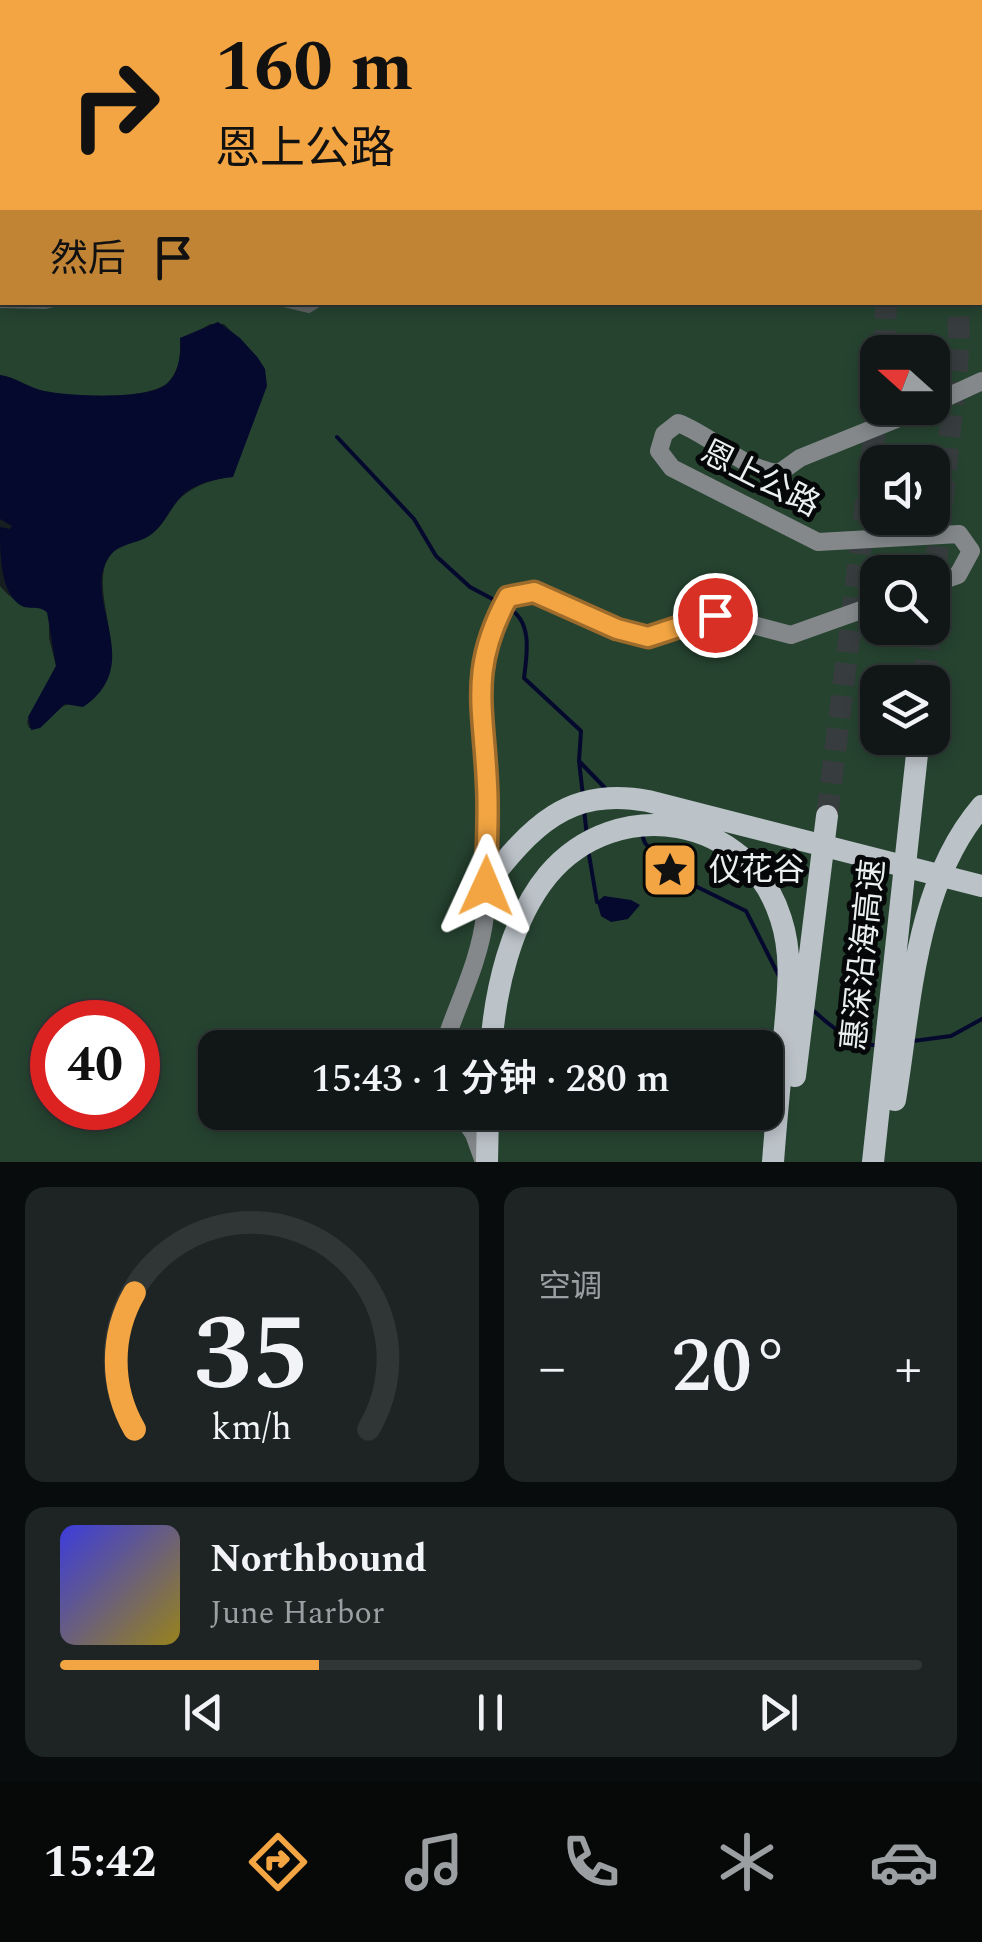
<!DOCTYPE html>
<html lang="zh">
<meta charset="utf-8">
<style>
:root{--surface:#111617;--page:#1e2324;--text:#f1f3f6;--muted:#9c9fa1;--line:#303536;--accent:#f2a542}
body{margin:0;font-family:Spectral,"Noto Sans SC",serif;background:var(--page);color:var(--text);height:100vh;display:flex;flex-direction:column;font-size:38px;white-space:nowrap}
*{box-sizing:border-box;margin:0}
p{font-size:32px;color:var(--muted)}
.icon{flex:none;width:55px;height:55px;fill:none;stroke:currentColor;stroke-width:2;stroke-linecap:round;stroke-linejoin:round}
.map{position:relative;height:1162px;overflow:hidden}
.sheet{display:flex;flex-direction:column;gap:25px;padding:25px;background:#090c0d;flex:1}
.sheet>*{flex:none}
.top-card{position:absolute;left:0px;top:0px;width:982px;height:305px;box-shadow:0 5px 15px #0003,0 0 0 2px var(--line);background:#f2a542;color:#111;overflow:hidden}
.needle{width:65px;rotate:291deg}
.controls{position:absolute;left:860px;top:335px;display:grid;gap:20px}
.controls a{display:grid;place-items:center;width:90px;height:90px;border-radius:20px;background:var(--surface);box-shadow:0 5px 15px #0003,0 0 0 2px var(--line);font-size:50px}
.speed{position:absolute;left:30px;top:1000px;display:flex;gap:20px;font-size:50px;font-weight:700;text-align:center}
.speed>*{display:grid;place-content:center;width:130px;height:130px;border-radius:50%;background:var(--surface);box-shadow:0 5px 15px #0003,0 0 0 2px var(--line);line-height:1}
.speed .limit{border:15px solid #d22;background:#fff;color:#111}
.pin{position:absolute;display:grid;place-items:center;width:85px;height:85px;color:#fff;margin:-42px;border:5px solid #fff;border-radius:50%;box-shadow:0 2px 10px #0007}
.me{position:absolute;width:110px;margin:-55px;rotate:1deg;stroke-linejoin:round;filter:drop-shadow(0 0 8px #0008)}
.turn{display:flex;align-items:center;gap:35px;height:210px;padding:0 50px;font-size:45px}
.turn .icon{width:130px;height:130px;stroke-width:2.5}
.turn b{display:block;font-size:70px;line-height:85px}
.then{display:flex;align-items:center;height:95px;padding:0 50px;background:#0003;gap:20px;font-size:38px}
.big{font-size:75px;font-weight:600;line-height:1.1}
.sheet .card{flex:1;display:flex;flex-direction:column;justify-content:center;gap:15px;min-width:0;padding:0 35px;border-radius:20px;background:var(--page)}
.sheet .dial{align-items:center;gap:0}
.dial svg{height:260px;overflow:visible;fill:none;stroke:var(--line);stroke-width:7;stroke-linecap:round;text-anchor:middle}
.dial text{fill:var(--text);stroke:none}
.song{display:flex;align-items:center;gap:30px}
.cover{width:120px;height:120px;border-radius:15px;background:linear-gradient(135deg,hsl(240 70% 55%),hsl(50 70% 35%))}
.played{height:10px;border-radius:5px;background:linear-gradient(90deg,var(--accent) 30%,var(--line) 30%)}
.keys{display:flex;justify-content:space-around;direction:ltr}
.heat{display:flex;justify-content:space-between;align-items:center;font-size:55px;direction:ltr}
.sheet .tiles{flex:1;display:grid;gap:25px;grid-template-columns:1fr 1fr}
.card:last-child{grid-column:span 2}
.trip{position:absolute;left:198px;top:1030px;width:585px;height:100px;border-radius:20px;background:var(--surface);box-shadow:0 5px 15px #0003,0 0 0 2px var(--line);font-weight:600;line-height:100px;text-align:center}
.menu{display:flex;height:160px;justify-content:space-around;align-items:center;background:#070909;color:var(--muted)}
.menu .icon{width:70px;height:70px}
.menu .selected{color:var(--accent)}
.menu b{font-size:45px;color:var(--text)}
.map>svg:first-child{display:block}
.green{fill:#264330;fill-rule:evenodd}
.water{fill:#05092e}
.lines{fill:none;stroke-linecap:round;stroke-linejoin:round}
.stream{stroke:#05092e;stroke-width:4}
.highway-tunnel{stroke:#373d3e;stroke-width:22;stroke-dasharray:22 11;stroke-linecap:butt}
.lane{stroke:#5e6163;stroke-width:6}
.secondary{stroke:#84888b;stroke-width:18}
.highway{stroke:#bbc2c8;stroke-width:22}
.route-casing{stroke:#9d6b2b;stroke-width:25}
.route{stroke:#f2a542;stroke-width:18}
.labels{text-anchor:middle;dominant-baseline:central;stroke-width:10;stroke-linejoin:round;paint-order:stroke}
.street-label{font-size:32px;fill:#ebeff0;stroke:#050708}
.poi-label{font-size:32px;fill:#ebeff0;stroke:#050708;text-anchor:start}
</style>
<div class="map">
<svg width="982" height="1162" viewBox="0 0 982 1162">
<rect width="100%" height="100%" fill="#171e1f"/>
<path class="green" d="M0 0H982V1162H0V586C12 600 23 607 42 607L49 615V638L56 666 27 722 29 728H40L61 707 99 693C132 648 83 584 113 552 124 540 142 540 154 532 162 526 168 514 173 507 187 487 210 480 233 476L258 358 224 324H210L180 342C181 357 178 374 166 384 146 400 68 397 43 391 28 388 16 377 0 375ZM2 2H980V302H2ZM878 352H932V408H878ZM878 462H932V518H878ZM878 572H932V628H878ZM878 682H932V738H878ZM52 1022H138V1108H52ZM215 1048H765V1112H215Z"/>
<path class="water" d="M218 322 240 338 258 358 265 369 267 386 233 477C214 479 191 484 178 500 170 510 164 523 155 531 142 545 120 541 109 557 80 599 148 663 83 707L65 704 40 728 31 730 28 717 56 666 47 612C39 606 34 609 24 607 0 597 0 554 0 527L10 529 12 526 0 519V375C16 377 29 388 44 391 69 396 149 401 168 383 180 371 181 353 180 338Z
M604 896 631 900 640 905 628 919 611 922 601 916 597 902Z"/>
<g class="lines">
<path class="stream" d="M337 437 414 519 436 556 470 587 500 603
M508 608C533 621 527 654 524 678L581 731 579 761 607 790
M579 761 583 796
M584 810 587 836
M642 835 645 843 675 876 746 911 779 976
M589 855 597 902
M814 1011C830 1026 855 1047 879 1045
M913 1041 951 1036 982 1019"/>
<path class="highway-tunnel" d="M880 0V2
M952 0V2
M885 352 886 302
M932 601 959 344 958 302
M924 682 930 628
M827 816 878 408"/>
<path class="lane" d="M510 2 511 0
M276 302 309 310 322 302
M0 305 45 306 62 302"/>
<path class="secondary" d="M932 404 982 381
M924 408 800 458 779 473C743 470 713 436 678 423L664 434 659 451 672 468 818 542 959 534 971 551 958 575 932 584
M443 1048C457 1004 480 962 485 915 489 873 490 826 487 784 483 709 469 669 508 597L534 592 617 629 648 637 715 615 791 635 878 604
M459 1112 474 1134 484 1162"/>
<path class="highway" d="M485 886C531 827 568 786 648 801L982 886
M491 1048C495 990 511 920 548 875 617 793 749 815 781 919 794 959 787 999 784 1040 780 1081 776 1121 773 1162
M795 1076 827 816
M895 1100C911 1002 915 884 982 806
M487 1162 488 1112
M873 1162 917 754"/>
</g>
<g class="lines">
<g class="route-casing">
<path id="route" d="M486 886C486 853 489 818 487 785 484 708 468 670 508 597L534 592 617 629 648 637 715 615"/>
</g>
<use href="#route" class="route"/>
</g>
<defs>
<g id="sight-square" transform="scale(2.875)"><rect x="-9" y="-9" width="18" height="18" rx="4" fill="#f2a542" stroke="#050708"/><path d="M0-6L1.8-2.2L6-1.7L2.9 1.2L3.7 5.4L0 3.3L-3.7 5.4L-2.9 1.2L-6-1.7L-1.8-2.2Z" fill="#111"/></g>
</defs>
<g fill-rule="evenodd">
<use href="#sight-square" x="670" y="870"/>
</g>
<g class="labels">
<g class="street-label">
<text transform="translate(760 479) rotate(27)">恩上公路</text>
<text transform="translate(864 955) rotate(-84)">惠深沿海高速</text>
</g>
<g class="poi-label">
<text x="709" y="870">仪花谷</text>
</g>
</g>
</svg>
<div class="controls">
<a><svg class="needle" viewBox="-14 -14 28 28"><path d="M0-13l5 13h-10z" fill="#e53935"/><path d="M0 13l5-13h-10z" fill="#9c9fa1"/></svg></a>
<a><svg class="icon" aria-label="sound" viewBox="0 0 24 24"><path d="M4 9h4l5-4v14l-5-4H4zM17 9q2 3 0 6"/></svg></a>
<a><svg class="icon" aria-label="search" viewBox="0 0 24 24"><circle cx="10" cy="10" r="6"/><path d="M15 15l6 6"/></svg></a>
<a><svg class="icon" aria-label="layers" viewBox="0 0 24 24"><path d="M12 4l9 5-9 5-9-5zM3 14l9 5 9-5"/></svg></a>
</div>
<div class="speed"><div class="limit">40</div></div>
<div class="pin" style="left:715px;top:615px;background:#d93025"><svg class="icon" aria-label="arrive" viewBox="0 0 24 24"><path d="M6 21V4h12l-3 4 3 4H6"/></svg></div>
<svg class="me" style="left:486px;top:886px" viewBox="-20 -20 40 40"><path d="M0-17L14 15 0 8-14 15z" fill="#f2a542" stroke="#fff" stroke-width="4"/></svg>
<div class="trip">15:43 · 1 分钟 · 280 m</div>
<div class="top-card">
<div class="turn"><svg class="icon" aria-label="right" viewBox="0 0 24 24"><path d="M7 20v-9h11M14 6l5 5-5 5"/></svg><div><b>160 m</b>恩上公路</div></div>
<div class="then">然后<svg class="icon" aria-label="arrive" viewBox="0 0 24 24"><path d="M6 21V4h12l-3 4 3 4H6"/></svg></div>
</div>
</div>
<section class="sheet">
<div class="tiles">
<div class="card dial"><svg viewBox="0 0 100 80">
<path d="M14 69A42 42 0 1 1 86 69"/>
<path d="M14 69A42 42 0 0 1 14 27" stroke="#f2a542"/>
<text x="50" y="56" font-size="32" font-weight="700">35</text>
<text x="50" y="72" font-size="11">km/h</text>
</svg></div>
<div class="card"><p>空调</p>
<div class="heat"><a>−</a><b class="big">20°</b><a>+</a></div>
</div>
<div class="card">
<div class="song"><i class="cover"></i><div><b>Northbound</b><p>June Harbor</p></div></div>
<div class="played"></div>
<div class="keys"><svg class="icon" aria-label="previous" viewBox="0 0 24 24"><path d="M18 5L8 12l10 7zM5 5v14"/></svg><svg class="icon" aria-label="pause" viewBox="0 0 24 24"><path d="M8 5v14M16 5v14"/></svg><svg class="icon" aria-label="next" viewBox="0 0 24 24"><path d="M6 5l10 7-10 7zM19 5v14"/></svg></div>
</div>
</div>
</section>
<nav class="menu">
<b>15:42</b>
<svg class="icon selected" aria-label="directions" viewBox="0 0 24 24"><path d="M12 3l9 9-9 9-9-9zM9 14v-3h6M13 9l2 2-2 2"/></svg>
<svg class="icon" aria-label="music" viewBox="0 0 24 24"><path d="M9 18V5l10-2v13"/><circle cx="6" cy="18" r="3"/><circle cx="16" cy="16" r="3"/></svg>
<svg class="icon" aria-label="phone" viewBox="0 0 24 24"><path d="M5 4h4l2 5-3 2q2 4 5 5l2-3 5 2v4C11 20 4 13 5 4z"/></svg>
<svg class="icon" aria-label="climate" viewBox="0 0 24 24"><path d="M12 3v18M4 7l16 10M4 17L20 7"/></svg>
<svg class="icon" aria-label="car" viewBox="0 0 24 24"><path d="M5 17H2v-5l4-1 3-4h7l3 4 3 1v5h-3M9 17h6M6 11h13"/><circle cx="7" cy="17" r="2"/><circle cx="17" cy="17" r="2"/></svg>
</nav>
